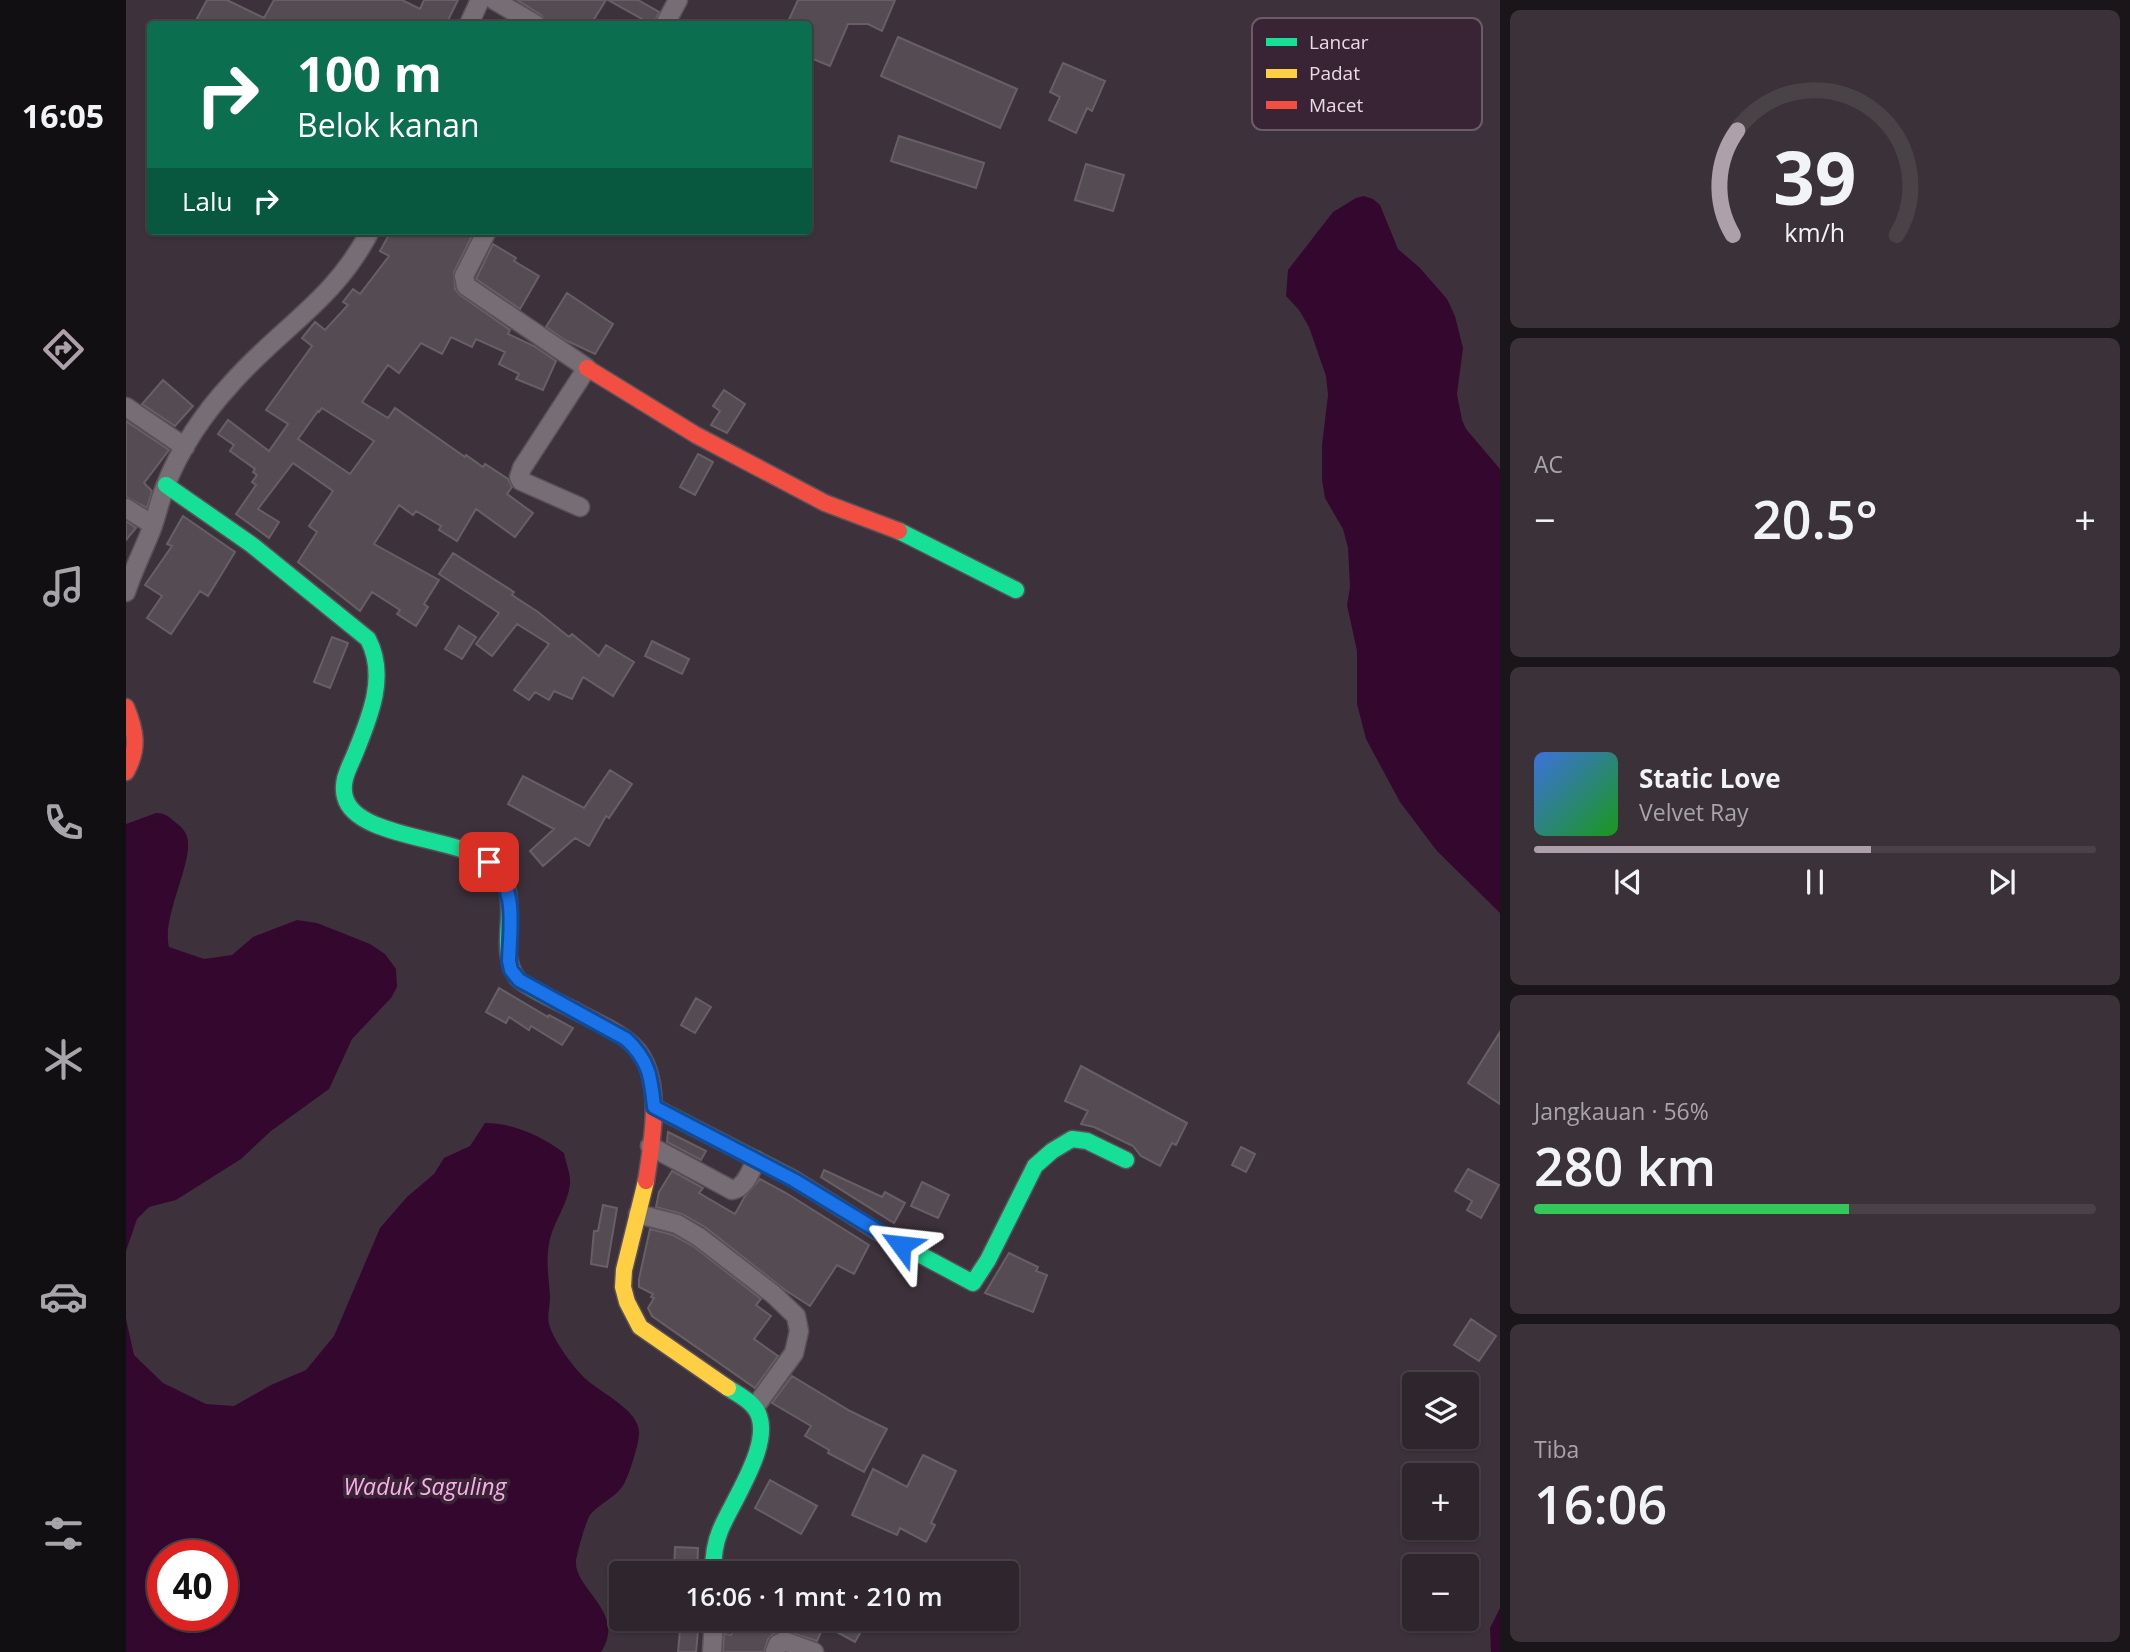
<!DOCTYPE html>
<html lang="id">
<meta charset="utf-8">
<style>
:root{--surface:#2e262c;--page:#3a3238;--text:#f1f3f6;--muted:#a7a5a9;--line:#494348;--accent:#ada0aa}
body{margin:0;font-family:"Open Sans",sans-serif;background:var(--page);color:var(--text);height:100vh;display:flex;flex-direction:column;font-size:26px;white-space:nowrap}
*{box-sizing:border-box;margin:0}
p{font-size:23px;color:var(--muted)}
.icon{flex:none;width:38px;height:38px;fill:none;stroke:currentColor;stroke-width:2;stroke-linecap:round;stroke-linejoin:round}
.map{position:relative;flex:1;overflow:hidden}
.panel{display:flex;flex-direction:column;gap:10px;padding:10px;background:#191518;width:630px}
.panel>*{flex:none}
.hud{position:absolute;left:21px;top:21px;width:665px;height:214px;border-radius:7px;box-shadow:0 2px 5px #0004,0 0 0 2px var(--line);background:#0b6e4f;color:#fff;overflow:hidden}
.buttons{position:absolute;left:1276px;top:1372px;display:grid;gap:14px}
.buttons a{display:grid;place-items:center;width:77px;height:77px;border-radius:7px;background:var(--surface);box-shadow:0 2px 5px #0004,0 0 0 2px var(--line);font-size:35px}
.speed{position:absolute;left:21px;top:1540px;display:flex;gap:14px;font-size:35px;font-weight:700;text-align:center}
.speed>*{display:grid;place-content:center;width:91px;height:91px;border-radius:50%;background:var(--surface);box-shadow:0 2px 5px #0004,0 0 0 2px var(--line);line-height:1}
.speed .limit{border:10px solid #d22;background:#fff;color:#111}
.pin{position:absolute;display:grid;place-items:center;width:60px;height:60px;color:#fff;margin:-30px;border-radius:14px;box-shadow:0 4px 10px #0006}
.me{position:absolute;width:77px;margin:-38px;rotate:300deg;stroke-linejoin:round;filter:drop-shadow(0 0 5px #0008)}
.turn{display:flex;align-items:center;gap:24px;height:147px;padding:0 35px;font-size:32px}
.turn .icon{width:91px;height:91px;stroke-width:2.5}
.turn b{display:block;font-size:49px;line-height:60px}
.then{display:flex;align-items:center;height:66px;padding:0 35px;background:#0003;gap:14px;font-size:26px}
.big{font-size:52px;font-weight:600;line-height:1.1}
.panel .widget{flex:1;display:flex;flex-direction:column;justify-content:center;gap:10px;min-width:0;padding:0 24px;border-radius:10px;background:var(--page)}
.panel .dial{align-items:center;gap:0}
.dial svg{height:182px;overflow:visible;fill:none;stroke:var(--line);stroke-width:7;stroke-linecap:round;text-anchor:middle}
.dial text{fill:var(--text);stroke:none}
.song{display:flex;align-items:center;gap:21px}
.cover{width:84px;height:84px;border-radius:10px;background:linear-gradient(135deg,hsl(220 70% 55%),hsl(120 70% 35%))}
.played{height:7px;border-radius:4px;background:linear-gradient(90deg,var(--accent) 60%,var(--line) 60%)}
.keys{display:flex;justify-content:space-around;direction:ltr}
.heat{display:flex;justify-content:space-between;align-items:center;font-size:38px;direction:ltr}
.charge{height:10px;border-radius:5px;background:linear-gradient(90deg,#34c759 56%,var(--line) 0)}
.trip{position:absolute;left:483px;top:1561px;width:410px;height:70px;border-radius:7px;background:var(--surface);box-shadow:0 2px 5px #0004,0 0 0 2px var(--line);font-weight:600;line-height:70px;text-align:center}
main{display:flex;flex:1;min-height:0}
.tabs{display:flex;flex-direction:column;width:126px;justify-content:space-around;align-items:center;background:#120f12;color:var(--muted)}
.tabs .icon{width:49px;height:49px}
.tabs .current{color:var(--accent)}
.tabs b{font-size:32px;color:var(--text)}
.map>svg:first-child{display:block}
.water{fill:#34082e;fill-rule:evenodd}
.building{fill:#554b53;stroke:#685f66;stroke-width:2;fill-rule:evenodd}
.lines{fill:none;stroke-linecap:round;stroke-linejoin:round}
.street-casing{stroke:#5b5159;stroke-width:21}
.fast-casing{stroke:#5b5159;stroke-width:19}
.slow-casing{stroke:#5b5159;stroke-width:19}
.jam-casing{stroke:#5b5159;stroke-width:19}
.street{stroke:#776e75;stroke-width:18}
.fast{stroke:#16e098;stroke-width:16}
.slow{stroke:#ffcf43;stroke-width:16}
.jam{stroke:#f24e42;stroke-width:16}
.route-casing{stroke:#114b97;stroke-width:18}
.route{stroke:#1a73e8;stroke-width:12}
.labels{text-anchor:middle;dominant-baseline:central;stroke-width:7;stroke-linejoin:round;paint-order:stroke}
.water-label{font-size:23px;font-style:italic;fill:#faafeb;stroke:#382434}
.key{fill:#382434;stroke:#6d5b69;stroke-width:2}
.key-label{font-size:19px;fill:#e9dbe5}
</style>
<main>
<nav class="tabs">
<b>16:05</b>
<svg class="icon current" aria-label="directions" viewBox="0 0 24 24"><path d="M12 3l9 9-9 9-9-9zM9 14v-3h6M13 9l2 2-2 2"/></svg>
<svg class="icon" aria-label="music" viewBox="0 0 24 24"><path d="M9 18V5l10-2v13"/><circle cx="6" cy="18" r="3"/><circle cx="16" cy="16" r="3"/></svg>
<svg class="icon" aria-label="phone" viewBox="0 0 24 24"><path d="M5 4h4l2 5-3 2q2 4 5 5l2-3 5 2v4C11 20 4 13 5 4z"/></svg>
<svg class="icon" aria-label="climate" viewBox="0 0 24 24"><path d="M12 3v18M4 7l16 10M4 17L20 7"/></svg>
<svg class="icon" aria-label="car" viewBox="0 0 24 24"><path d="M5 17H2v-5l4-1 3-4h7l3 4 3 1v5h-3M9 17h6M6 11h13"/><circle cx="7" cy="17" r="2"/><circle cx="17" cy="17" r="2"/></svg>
<svg class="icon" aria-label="filters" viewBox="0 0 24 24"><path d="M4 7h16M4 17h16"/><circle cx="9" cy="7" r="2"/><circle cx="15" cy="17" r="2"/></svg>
</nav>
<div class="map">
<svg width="1374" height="1652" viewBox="0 0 1374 1652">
<rect width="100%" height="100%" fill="#3d323b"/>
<path class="water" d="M1238 196 1247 199 1254 205 1272 249 1294 268 1321 299 1329 316 1337 348 1331 394 1336 420 1340 429 1374 469V913L1311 851 1274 802 1240 739 1231 704V651L1221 605 1224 587 1222 548 1217 529 1199 498 1196 480V445L1202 395 1200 376 1183 327 1173 310 1160 296 1162 270 1207 212 1230 198Z
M30 813C39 813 42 816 49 822 53 825 58 829 60 834 71 857 35 915 43 947L78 959 106 955 127 937 171 920 191 923 244 944 259 954 270 969 271 987 265 998 226 1039 203 1089 145 1131 115 1159 50 1200 23 1207 11 1219 0 1251V824Z
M359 1123C387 1123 416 1136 438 1153 440 1163 445 1175 444 1184 442 1204 428 1221 424 1239 419 1260 423 1277 424 1297 424 1306 421 1316 423 1324 427 1340 449 1370 462 1381 476 1393 513 1411 513 1432 514 1441 502 1480 496 1487 488 1498 473 1504 464 1515 460 1521 451 1553 450 1561 448 1590 501 1612 475 1652H0V1319L8 1355 37 1383 80 1404 108 1406 145 1385 180 1370 208 1336 254 1228 281 1197 308 1174 318 1158 344 1146ZM37 1556H96V1615H37Z
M1374 1608V1652H1365L1364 1628Z"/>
<path class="building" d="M81 0H101L138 18 148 0H276L294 9 298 0H332L320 24H322H68Z
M391 0H480L465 24H420L415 15Z
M482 0H512L533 12 528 24H525Z
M672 0H769L756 31 742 24H722L704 66 682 57V24H661Z
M772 37 891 89 874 128 755 76Z
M937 63 979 81 966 111 961 108 950 133 923 120 934 97 924 92Z
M773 136 858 163 850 188 765 161Z
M960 164 998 175 987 211 949 200Z
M265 231 348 232 328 272 329 289 334 295 384 330 382 334 408 346 430 361 417 390 390 379 393 374 373 364 379 352 350 339 346 347 325 337 316 354 295 343 273 373 262 365 236 402 262 418 269 408 339 457 340 455 357 467 359 464 382 479 386 487 381 494 407 513 389 537 350 509 331 541 313 530 315 526 290 511 287 515 273 505 248 544 313 580 298 604 302 607 290 626 271 614 274 610 246 592 234 611 172 562 191 532 183 526 207 491 167 463 132 509 153 522 143 538 110 514 130 485 126 482 131 475 127 472 129 469 104 451 108 445 92 434 102 420 143 451 162 424 140 410 186 346 176 338 189 322 199 330 222 305 217 302 227 289 234 294 263 256 254 251ZM196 408 248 441 224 474 172 439 192 411 193 412Z
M367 244 390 258 388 261 413 276 394 309 350 279Z
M441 293 487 324 469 354 439 340 420 327Z
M37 380 67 406 49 426 16 404Z
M598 390 619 404 601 433 585 425 594 411 587 406Z
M0 421 43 450 18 483 26 491 21 508 0 497Z
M572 454 587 462 569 495 554 487Z
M57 516 109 552 82 596 74 591 45 634 21 618 36 596 19 585 46 546 41 544Z
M0 521 10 528 0 540Z
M327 553 388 592 386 595 412 612 443 637 446 634 473 656 480 645 508 662 487 696 457 677 446 699 428 691 423 700 409 692 403 700 388 690 423 644 391 624 366 656 350 644 373 613 313 574Z
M333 626 350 637 336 659 319 649Z
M206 637 222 643 204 688 188 682Z
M526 641 563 659 556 674 519 656Z
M484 770 506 784 483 818 480 816 463 846 449 838 417 866 404 851 428 829 382 804 397 776 458 808Z
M373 988 422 1017 423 1015 447 1028 436 1045 405 1026 403 1030 383 1017 380 1023 360 1012Z
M570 998 585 1007 569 1033 555 1025Z
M1374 1032V1104L1342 1083Z
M955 1066 1061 1123 1050 1145 1046 1143 1034 1166 1015 1156 1007 1146 968 1127 955 1124 962 1111 939 1101Z
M542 1132 580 1151 575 1160 541 1142Z
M1115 1147 1129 1154 1120 1172 1106 1165Z
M1342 1169 1373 1185 1355 1218 1341 1210 1346 1201 1329 1191Z
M698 1170 756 1197 759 1192 779 1203 768 1223 695 1177Z
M546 1171 577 1188 573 1193 609 1214 619 1196 634 1179 660 1193 743 1245 728 1274 711 1265 684 1306 659 1290 579 1227 556 1214 530 1207 533 1192Z
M796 1182 823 1195 812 1218 785 1206Z
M477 1205 491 1208 481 1267 465 1264 468 1231H472Z
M524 1229 547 1235 567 1246 635 1299 630 1305 645 1316 628 1339 652 1356 629 1388 526 1316 522 1308 528 1298 525 1297 527 1294 513 1287V1279Z
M883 1253 912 1267 910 1271 921 1275 907 1312 859 1293Z
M1345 1319 1370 1336 1353 1361 1328 1345Z
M666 1376 724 1411 761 1429 738 1472 702 1453 703 1450 679 1436 685 1426 646 1403Z
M797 1455 830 1471 805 1523 809 1525 800 1542 774 1528 771 1535 726 1515 747 1469 781 1487Z
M644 1480 691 1506 675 1534 629 1508Z
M549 1547 572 1548 571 1573H548Z
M617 1619H742L729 1642 698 1625 691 1641 657 1630 647 1634 642 1639 638 1652H597L598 1634 605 1635 609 1627 613 1629Z
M554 1630 572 1631 570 1652H552Z"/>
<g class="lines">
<g class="street-casing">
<path id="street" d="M368 0 409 24
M343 24 354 0
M539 24 552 0
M361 231 338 276 340 286 461 368 396 468 393 477 395 481 454 507
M0 407 59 447
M0 508 27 525
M0 592C7 570 18 549 26 528 31 514 34 500 39 487 53 450 78 413 105 384 153 329 209 300 244 231
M524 1146 606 1190C619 1188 625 1171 630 1160
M512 1214 551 1224 573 1237 647 1294 670 1316 673 1331 668 1353 629 1407
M586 1652 588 1619
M649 1652 652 1644 658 1641 688 1652"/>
</g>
<g class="fast-casing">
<path id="fast" d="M40 485 126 545 242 639C262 677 243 719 228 756 222 770 215 782 219 797 229 837 326 837 360 860 406 890 365 945 392 979 399 987 436 1004 448 1010
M773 531 890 590
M528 1107 668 1179 752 1232 847 1283 862 1260 909 1166 926 1151 946 1139 961 1141 1000 1160
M587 1573C587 1558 588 1545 594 1531 605 1502 653 1437 628 1407 622 1399 610 1393 602 1388"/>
</g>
<g class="slow-casing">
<path id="slow" d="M520 1181 498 1270 497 1287 501 1302 514 1327 602 1388"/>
</g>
<g class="jam-casing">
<path id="jam" d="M461 368 570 435 699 503 773 531
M0 707C10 731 13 749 0 772
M448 1010C467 1021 492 1030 508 1046 539 1076 526 1142 520 1181"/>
</g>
<use href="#street" class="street"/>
<use href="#fast" class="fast"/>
<use href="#slow" class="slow"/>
<use href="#jam" class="jam"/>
</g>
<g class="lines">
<g class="route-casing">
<path id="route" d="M363 862C392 889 384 925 383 961L385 970 393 980 500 1039C523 1060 525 1077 528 1107L668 1180 775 1245"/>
</g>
<use href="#route" class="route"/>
</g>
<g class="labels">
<g class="water-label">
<text x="299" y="1486">Waduk Saguling</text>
</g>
</g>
<rect x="1126" y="18" width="230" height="112" rx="10" class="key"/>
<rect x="1140" y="38" width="31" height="8" fill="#16e098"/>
<rect x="1140" y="69" width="31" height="9" fill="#ffcf43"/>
<rect x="1140" y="101" width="31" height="8" fill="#f24e42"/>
<g class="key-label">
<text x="1183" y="49">Lancar</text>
<text x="1183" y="80">Padat</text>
<text x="1183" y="112">Macet</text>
</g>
</svg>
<div class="buttons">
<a><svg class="icon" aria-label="layers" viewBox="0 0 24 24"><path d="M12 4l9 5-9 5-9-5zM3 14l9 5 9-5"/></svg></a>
<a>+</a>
<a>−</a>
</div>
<div class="speed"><div class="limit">40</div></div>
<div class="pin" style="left:363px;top:862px;background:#d93025"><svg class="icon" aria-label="arrive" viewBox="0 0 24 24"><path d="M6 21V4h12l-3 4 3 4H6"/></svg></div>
<svg class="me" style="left:775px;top:1245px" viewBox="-20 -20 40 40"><path d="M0-17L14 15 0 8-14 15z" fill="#1a73e8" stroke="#fff" stroke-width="4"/></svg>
<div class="trip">16:06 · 1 mnt · 210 m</div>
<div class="hud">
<div class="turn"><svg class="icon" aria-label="right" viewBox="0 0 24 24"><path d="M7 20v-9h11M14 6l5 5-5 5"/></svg><div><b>100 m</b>Belok kanan</div></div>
<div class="then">Lalu<svg class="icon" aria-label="right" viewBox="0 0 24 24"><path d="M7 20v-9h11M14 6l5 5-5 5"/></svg></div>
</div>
</div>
<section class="panel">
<div class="widget dial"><svg viewBox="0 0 100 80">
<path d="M14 69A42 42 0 1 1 86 69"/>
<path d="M14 69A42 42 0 0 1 16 23" stroke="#ada0aa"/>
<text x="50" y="56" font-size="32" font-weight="700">39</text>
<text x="50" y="72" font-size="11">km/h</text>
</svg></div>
<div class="widget"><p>AC</p>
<div class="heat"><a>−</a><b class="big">20.5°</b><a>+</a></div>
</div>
<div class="widget">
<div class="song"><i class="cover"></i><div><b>Static Love</b><p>Velvet Ray</p></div></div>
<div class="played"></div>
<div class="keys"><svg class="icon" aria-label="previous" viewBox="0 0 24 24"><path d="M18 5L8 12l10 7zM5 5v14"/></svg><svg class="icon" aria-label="pause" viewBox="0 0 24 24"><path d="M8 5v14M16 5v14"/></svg><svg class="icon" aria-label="next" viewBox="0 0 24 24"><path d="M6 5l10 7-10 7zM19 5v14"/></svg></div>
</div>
<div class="widget"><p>Jangkauan · 56%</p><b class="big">280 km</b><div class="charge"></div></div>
<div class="widget"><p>Tiba</p><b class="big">16:06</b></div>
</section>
</main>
